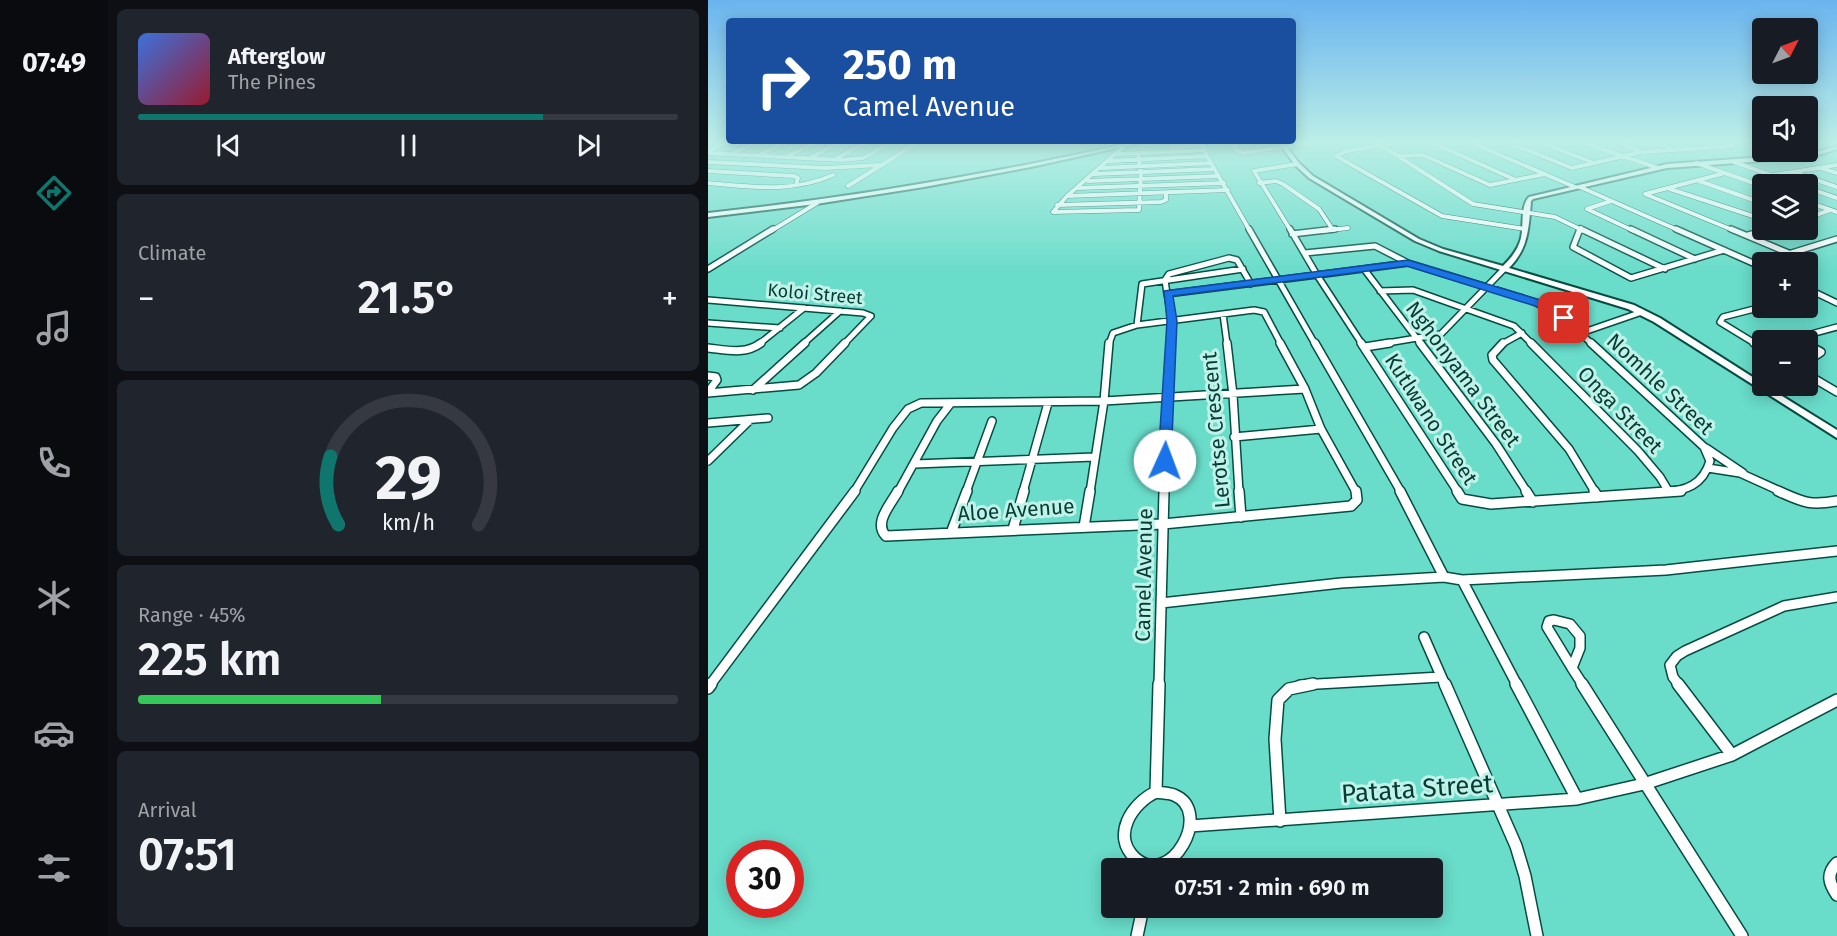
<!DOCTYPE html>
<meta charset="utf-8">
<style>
:root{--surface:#171b24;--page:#20242c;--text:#f1f3f6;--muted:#9ea1a6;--line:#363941;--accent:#0f766e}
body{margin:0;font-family:"Fira Sans",sans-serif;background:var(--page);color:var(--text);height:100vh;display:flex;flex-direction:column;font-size:22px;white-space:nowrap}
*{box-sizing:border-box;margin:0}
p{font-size:20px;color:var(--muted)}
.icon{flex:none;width:33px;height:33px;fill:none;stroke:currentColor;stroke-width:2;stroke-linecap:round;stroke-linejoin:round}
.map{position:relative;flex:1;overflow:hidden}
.side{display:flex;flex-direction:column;gap:9px;padding:9px;background:#0d0f14;width:600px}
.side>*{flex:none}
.hud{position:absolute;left:18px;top:18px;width:570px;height:126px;border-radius:6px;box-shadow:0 3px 15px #0003;background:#1a4fa0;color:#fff;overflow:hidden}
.needle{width:39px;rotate:48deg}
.controls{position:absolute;left:1044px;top:18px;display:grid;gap:12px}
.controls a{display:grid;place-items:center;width:66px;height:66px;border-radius:6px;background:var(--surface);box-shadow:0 3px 15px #0003;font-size:30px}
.speed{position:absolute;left:18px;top:840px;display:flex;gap:12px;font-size:30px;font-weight:700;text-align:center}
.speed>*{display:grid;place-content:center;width:78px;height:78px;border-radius:50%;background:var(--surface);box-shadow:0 3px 15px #0003;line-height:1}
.speed .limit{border:9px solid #d22;background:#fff;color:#111}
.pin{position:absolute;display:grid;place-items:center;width:51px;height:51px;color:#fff;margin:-26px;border-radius:12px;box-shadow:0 3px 9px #0006}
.me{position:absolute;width:66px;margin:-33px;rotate:2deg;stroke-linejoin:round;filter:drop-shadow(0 0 4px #0008)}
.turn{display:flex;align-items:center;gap:21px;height:126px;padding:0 18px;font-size:27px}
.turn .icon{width:78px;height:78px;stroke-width:2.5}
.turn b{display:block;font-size:42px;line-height:51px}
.big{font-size:45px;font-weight:600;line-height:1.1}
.side .widget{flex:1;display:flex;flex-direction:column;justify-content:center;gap:9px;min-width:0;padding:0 21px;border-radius:9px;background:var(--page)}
.side .dial{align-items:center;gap:0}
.dial svg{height:156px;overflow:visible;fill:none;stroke:var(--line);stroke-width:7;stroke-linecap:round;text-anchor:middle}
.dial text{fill:var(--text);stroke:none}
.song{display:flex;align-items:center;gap:18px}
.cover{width:72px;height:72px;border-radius:9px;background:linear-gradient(135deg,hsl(220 70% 55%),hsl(350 70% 35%))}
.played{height:6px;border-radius:3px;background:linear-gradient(90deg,var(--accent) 75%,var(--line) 75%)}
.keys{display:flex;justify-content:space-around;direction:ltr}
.heat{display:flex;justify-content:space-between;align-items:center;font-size:33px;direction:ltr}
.charge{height:9px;border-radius:4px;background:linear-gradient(90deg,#34c759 45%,var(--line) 0)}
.trip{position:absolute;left:393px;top:858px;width:342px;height:60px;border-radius:6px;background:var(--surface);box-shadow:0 3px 15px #0003;font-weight:600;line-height:60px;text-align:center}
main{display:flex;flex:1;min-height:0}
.tab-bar{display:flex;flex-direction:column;width:108px;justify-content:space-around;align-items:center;background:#090b0e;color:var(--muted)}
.tab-bar .icon{width:42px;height:42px}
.tab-bar .selected{color:var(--accent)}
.tab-bar b{font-size:27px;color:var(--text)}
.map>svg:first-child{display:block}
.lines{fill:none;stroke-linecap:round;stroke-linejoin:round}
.street-far4-casing{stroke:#054c43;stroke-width:5}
.street-far3-casing{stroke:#054c43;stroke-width:8}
.street-far2-casing{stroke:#054c43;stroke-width:10}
.street-far1-casing{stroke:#054c43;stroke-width:12}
.street-casing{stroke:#054c43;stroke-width:14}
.secondary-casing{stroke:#054c43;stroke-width:4}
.street-far4{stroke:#fff;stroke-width:4}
.street-far3{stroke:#fff;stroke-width:5}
.street-far2{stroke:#fff;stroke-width:7}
.street-far1{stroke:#fff;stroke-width:9}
.street{stroke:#fff;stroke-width:11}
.secondary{fill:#fff;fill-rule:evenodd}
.route{fill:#1a73e8;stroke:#114b97;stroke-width:1.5}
.labels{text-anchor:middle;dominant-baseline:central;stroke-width:6;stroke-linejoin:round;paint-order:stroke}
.far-street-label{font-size:18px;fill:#073c35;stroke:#bff2e8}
.street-label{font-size:21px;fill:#073c35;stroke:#bff2e8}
.near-street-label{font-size:26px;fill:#073c35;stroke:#bff2e8}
</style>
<main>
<nav class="tab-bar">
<b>07:49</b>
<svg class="icon selected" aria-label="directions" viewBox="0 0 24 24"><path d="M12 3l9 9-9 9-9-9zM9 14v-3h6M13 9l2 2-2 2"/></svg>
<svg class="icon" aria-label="music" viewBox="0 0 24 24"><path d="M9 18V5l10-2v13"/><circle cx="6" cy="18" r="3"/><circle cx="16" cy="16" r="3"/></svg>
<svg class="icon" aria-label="phone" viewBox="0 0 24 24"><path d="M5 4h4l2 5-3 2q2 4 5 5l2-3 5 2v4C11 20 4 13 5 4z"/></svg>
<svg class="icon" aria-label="climate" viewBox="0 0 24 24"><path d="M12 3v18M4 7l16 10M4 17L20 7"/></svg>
<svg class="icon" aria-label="car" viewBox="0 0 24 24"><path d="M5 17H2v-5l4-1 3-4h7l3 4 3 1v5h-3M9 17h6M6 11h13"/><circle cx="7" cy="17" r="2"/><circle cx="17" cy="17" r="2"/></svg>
<svg class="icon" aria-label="filters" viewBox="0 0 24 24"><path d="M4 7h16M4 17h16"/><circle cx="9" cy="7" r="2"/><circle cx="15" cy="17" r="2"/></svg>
</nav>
<section class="side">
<div class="widget">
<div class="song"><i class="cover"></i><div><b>Afterglow</b><p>The Pines</p></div></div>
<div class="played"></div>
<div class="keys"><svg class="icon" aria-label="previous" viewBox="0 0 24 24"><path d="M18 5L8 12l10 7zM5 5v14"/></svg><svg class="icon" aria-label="pause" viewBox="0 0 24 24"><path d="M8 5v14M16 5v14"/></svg><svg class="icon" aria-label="next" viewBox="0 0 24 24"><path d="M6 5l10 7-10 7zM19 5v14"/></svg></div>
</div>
<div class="widget"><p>Climate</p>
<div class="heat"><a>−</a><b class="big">21.5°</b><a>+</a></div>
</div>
<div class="widget dial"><svg viewBox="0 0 100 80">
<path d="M14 69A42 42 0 1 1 86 69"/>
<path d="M14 69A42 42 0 0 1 10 34" stroke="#0f766e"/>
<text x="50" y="56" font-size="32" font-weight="700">29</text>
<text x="50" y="72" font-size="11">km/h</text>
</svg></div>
<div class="widget"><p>Range · 45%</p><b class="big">225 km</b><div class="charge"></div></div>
<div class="widget"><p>Arrival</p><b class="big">07:51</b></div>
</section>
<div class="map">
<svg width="1129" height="936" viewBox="0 0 1129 936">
<rect width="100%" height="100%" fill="#69dcca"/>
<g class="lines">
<g class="street-far4-casing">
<path id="street-far4" d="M494 143 499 156 542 231
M524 143 528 150 535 153 603 143
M686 143 639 151 628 156 734 216 817 229
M725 143 808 180
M764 143 867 187
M801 143 864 168 934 152
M834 143 886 163
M876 143 950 168
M910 143 934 152 1025 146 1019 143
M946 143 962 148
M416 146 359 196 345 212 431 210 433 173 430 154
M674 146 765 204 847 217 876 231
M464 147 495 145
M0 151 18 143
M0 153 133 160 155 158 183 143
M23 154 47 143
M409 154 497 150
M51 155 76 143
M691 156 715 155 782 185 837 174
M78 157 106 143
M103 157 131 143
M129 158 157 143
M401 161 499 156
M0 162 117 168 172 165
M1026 162 1089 184
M988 163 1054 186
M393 168 503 163
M1113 168 1129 173
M0 171 86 176 90 178 88 185
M1017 173 937 194 1027 231
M1088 173 1129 187
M386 174 507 169
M1065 175 1129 165
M380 181 511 176
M991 181 1054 203
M0 183C43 187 84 193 125 175
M551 183 568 181 575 184 611 209 625 230
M140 186 209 143
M872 187 972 231
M370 188 516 183
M1100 188 1129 198
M962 189 1054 219
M359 196 520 190
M903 201 879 209 926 231
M1100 202 1129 212
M349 205 453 202 458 200V193
M1100 218 1122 210
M63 231 109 203
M583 231 546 171 589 164
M613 231 640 228
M871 231 873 228
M1056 231 1060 230"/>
</g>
<g class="street-far3-casing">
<path id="street-far3" d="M541 229 607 344
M582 229 609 275
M872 229 865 247 923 278 1016 250
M873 229 957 269
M923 229 987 259
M968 229 1054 267
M1023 229 1083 254
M584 234 627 229
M1040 235 1060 230
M597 253 667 246 700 263
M1048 264 1129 239
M0 269 65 229
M656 269 713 344
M609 275 654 344
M609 275 700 263 831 303 856 318 884 344
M1100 289 1129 303
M672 291 705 290 806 326 824 344
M459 294 457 280 461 274 521 258 529 260 543 284
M0 300 155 313 163 316 136 344
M515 314 519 344
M0 323 72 328
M429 325 434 284 535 269
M873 333 934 312
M1081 340 1129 327
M51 344 96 308
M95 344 132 311
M401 344 405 333 429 325 546 310 556 312 573 344
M462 344 464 321 459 294 609 275
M673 344 733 334 796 269
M794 344 814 333
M1048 344 1012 322 1015 317 1054 307"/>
</g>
<g class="street-far2-casing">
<path id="street-far2" d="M519 343 525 395 531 492
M607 343 693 492
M653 343 750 492
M712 343 788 444 819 492
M795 343 784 355 785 360 861 449 887 492
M823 343 930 451 952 477 961 492
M883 343 996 447 1002 461C995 485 978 491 955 492
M1046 343 1054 348
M1100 345 1113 352 1107 356
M657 347 682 343
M0 348C19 350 37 355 53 343
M1100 375 1129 392
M0 376 8 377 9 380 0 392
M597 389 613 429 648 492
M45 390 97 343
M0 393 91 385 108 373 137 343
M396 401 401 343
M396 401 597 389 572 343
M0 423 60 418
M526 437 613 429
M998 448 1035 473
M0 461 42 420
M207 464 386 457
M1000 468 1032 473 1074 492
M146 492 185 428 200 409 213 403 396 401
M190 492 229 421 243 403
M258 492 284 421
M315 492 340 403
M382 492 396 401
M456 492 463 343"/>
</g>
<g class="street-far1-casing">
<path id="street-far1" d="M190 491C183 504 165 523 178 536L455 524 643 506 649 500 648 491
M531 491 533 517
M692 491 736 577
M749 491 754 499 783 504 973 491
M818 491 825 502
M886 491 890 497
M1070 491C1095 502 1101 506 1129 501
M376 527 382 491
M305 529 316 491
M243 533 259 491
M754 580 809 685
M453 603 633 583 736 577 754 580 958 570 1129 551
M846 620 862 624 872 636V648L864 668 839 627 841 621Z
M716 637 737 685
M864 668 875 685
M2 685 147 491
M451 685 456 491
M592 685 733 677
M971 685 965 677 962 665 969 656 977 651 1076 606 1129 597"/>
</g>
<g class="street-casing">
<path id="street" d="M737 684 808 846 817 876 829 936
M808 684 869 799
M874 684 1034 936
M970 684 1024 755
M0 688 3 684
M448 792 451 684
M448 792C454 793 461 793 466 795 506 811 463 890 427 858 403 836 424 803 448 792Z
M572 821 567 739 570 700 581 689 605 684
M482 826 869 799 936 784 1024 755 1129 700
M1129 863C1118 874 1121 883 1129 895
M429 936 435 908"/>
</g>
<g class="secondary-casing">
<path id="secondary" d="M422 143H432L323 167 216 187 108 204 0 217V213C142 198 283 174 422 143Z
M571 143H576L591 163 605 176 711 239 735 249 795 266C803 258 810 250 813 238 816 226 812 206 821 197L959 164 1042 158 1113 151 1129 146V149L1114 154 1042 162 959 168 825 199 823 201C821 228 820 249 801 268L926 305 952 318 1054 383V386H1058L1129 430V438L946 322 920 309 731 251 707 241 601 178 587 165Z"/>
</g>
<use href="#street-far4" class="street-far4"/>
<use href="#street-far3" class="street-far3"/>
<use href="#street-far2" class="street-far2"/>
<use href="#street-far1" class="street-far1"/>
<use href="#street" class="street"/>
<use href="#secondary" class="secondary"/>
</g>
<linearGradient id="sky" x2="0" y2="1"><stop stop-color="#6ab4ef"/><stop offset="0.52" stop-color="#bcefe7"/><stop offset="1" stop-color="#bcefe7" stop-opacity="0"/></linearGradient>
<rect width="1129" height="274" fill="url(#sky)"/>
<path class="route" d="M700 260 835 301 861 318 852 320 827 306 699 266 465 296 469 321 463 461 462 464H452L450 461 459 321 456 291Z"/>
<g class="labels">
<g class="far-street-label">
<text transform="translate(107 294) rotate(5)">Koloi Street</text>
</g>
<g class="street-label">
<text transform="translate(755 374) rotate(53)">Nghonyama Street</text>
<text transform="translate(952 384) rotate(43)">Nomhle Street</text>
<text transform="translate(912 410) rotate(46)">Onga Street</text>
<text transform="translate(723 419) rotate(57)">Kutlwano Street</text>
<text transform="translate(508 430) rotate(-95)">Lerotse Crescent</text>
<text transform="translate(308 510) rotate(-4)">Aloe Avenue</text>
<text transform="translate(436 575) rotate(-89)">Camel Avenue</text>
</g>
<g class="near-street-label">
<text transform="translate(709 789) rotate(-4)">Patata Street</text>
</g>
</g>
</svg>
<div class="controls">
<a><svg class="needle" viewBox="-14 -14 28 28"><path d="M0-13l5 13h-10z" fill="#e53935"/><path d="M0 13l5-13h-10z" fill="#9ea1a6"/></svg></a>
<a><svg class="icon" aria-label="sound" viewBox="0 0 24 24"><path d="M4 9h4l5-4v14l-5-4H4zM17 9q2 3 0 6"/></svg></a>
<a><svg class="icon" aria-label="layers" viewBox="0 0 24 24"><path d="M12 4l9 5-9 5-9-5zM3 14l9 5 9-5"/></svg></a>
<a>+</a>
<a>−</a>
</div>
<div class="speed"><div class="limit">30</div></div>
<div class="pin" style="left:856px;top:318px;background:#d93025"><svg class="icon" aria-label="arrive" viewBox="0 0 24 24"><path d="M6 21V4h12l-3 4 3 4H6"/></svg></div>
<svg class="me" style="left:457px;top:461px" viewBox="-20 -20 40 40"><circle r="19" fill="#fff"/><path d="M0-13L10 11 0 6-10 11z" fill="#1a73e8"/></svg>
<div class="trip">07:51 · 2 min · 690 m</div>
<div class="hud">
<div class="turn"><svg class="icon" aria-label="right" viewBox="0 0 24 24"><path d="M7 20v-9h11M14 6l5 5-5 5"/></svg><div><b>250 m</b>Camel Avenue</div></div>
</div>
</div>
</main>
